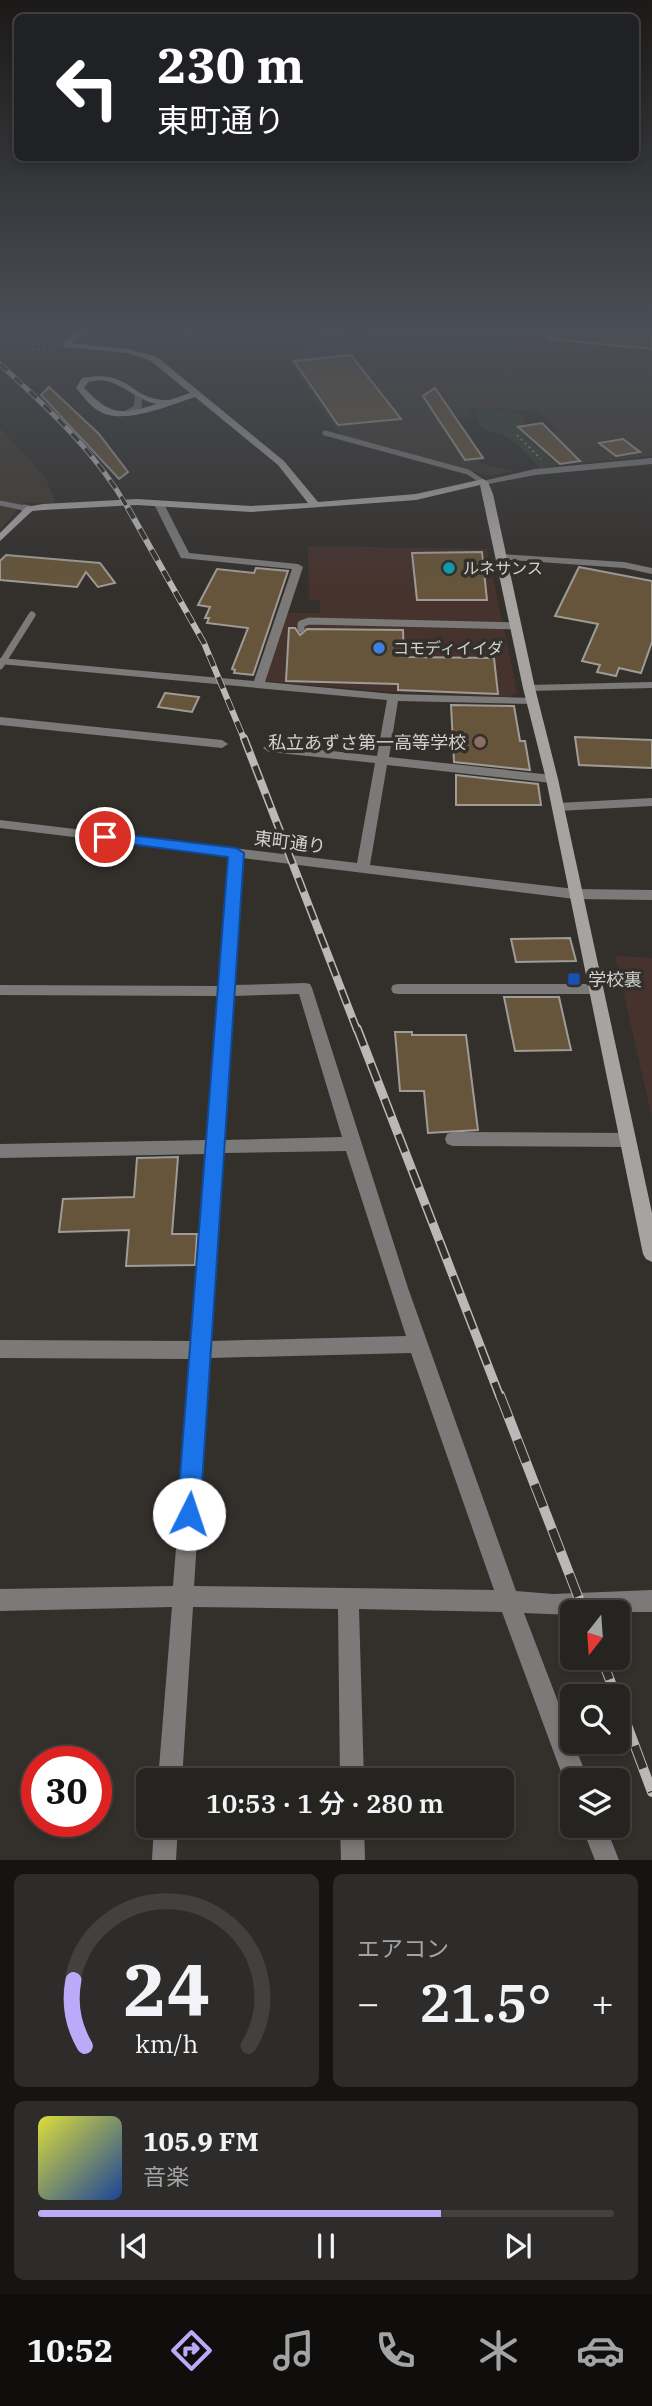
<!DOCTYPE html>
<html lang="ja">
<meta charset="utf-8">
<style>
:root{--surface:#262421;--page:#2e2c2a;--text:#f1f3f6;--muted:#a4a4a5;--line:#42413f;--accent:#b9abf7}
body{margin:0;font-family:"IBM Plex Serif","Noto Sans JP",serif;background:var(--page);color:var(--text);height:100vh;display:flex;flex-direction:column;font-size:26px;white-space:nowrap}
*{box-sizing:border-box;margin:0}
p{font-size:23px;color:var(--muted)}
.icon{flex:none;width:38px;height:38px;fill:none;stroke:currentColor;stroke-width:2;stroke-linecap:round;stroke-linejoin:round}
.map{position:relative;height:1860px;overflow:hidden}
.details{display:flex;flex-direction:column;gap:14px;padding:14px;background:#151412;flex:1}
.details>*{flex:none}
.guide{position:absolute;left:14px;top:14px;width:625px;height:147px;border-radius:10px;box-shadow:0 4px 10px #0003,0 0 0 2px var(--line);background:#202124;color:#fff;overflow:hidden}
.needle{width:46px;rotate:197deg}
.controls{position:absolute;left:560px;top:1600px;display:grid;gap:14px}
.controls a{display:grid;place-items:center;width:70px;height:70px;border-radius:10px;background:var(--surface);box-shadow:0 4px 10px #0003,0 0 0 2px var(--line);font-size:35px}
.speed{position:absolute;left:21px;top:1746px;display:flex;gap:14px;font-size:35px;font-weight:700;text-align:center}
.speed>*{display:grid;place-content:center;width:91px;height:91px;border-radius:50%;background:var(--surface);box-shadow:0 4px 10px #0003,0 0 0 2px var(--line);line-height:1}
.speed .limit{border:10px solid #d22;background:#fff;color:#111}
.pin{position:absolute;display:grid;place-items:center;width:60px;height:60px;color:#fff;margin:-30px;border:4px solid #fff;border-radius:50%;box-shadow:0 2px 7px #0007}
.me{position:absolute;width:77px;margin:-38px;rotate:4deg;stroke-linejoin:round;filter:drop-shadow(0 0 5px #0008)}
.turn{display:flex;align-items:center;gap:24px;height:147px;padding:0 28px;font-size:32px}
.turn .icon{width:91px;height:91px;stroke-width:2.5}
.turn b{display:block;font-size:49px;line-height:60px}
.big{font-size:52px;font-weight:600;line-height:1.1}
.details .widget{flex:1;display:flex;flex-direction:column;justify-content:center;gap:10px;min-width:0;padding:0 24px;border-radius:10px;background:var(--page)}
.details .dial{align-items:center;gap:0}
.dial svg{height:182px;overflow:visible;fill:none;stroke:var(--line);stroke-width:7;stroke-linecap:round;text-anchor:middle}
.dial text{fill:var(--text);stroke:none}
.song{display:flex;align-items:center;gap:21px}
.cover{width:84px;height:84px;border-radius:10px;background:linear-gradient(135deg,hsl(60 70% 55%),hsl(220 70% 35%))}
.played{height:7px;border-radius:4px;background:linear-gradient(90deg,var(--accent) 70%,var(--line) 70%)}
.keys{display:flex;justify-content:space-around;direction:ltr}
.heat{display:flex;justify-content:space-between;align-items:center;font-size:38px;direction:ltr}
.details .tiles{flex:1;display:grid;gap:14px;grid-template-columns:1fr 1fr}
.widget:last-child{grid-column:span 2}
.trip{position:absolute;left:136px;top:1768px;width:378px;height:70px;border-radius:10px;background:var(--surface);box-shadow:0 4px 10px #0003,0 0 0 2px var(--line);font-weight:600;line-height:70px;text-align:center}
.tab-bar{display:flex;height:112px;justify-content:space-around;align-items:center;background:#0f0e0d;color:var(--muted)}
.tab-bar .icon{width:49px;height:49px}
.tab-bar .active{color:var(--accent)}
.tab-bar b{font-size:32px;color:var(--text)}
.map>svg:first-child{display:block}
.commercial{fill:#46332e}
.built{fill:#403a31}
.education{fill:#46332d}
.green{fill:#364131}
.building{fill:#66553b;stroke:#9f9c98;stroke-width:2}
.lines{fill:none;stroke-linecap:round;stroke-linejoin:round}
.path{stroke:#878481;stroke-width:2;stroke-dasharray:2 3.5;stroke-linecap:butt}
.lane-far1{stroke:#7c7a79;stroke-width:5}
.lane{stroke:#7c7a79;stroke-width:7}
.street{fill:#7c7a79;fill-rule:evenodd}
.secondary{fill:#a7a3a1;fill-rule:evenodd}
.rail-far4-casing{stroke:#bbb9b7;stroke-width:5}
.rail-far3-casing{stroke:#bbb9b7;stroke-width:6}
.rail-far2-casing{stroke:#bbb9b7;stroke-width:8}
.rail-far1-casing{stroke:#bbb9b7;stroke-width:9}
.rail-casing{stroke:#bbb9b7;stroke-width:10}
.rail-far4{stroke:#33302c;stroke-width:3.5;stroke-dasharray:10;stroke-linecap:butt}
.rail-far3{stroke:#33302c;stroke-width:4.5;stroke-dasharray:12;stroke-linecap:butt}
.rail-far2{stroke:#33302c;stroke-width:5;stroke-dasharray:15;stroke-linecap:butt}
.rail-far1{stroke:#33302c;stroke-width:6;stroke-dasharray:19;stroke-linecap:butt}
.rail{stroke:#33302c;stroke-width:8;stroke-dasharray:24;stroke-linecap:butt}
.route{fill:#1a73e8;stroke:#114b97;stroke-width:2}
.culture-dot{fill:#0f9aa8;stroke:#33302c;stroke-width:2.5}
.shop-dot{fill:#3f7fe0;stroke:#33302c;stroke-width:2.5}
.education-dot{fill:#8d6e63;stroke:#33302c;stroke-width:2.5}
.transit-dot{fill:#1a4fb4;stroke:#33302c;stroke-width:2.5}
.labels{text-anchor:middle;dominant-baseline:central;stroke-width:7;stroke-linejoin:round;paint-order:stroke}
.far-poi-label{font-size:16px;fill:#d3d1cf;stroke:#33302c;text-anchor:start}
.poi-label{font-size:18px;fill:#d3d1cf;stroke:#33302c;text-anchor:end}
.street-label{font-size:18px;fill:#d3d1cf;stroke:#33302c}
</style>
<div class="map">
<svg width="652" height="1860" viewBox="0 0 652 1860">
<rect width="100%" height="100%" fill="#33302c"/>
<path class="commercial" d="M308 546 487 549 517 692 510 697 392 692 265 681 287 613H320V600H309Z"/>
<path class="built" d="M376 327H652V456L559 465 535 444 546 442 538 434 558 431 540 412 501 409H466L471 417 457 418 485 458 477 463 514 471 491 476 339 434 289 361 310 341 311 337 331 331 368 338Z
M0 428 45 477 54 498V504L24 502 0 530Z"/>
<path class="education" d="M615 956 652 958V1117Z"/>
<path class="green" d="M475 410 514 411 523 415 528 432 526 437 558 465 540 468C530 459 519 443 507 437 488 427 481 437 475 410Z"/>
<path class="building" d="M551 327H652V349L550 339Z
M351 355 401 419 338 425 294 361Z
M49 387 99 434 128 472 119 479 41 395Z
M435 388 483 458 465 460 423 396Z
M542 423 580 461 560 464 518 427Z
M623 439 640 452 616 456 599 443Z
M482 552 487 600H417L412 553Z
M6 555 100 563 115 583 98 587 86 572 77 587 0 580V561Z
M579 567 652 581V642L641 673 619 668 616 676 597 672 600 665 582 661 598 624 555 616Z
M256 568 288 571 253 675 234 673 235 670 232 669 248 628 207 623 209 618H205L210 607 198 605 217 569 254 573Z
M289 628H295L300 635 307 629 403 630 404 657 494 658 498 694 398 690V684L286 681Z
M165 693 199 697 192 712 158 707Z
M451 705 514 706 520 741H525L530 770 454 762Z
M575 737 652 740V768L579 765Z
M456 775 538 784 541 805H456Z
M570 938 576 961 516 962 511 939Z
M504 997H559L571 1050 515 1051Z
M395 1032H412V1035H466L478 1130 428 1133 424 1091H400Z
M178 1157 172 1234H197L195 1265 126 1266 129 1230 59 1232 63 1199 134 1197 137 1158Z"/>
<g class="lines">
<path class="path" d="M32 350 54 347
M517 435 541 459"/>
<path class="lane-far1" d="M325 433 468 472 483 482
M0 503 29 509"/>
<path class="lane" d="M24 508 29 509
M301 629V624L309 621 516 626
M0 666 32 615"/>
<path class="street" d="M182 327H190L191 331 184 333Z
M135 394 142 396V407L129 416H123V412L134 406Z
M652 458V464L535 475 483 485 478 482 535 469Z
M159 501 164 504 189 553 298 564 303 567 265 682 393 694 532 698 538 701 532 704 398 701 389 757 552 775 558 779 552 783 387 765 370 865 575 889 652 890V900L575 899 242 858 234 985 305 983 310 984 312 988 408 1288 516 1591 553 1594 652 1590V1612H572V1615L524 1613 588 1780H572V1790L568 1788 564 1780 502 1612 359 1609 364 1780H340L338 1609 193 1607 182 1780H158L172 1607 0 1611V1589L173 1586 191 1359 0 1358V1340L192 1341 206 1154 0 1158V1144L207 1140 218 996 0 995V985L219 986 229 856 0 828V820L357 863 375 763 269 752 263 748 269 744 377 756 387 700 0 664V658L254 681 292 569 181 558 154 504ZM299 994 342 1137 224 1140 233 996ZM346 1151 406 1336 210 1341 223 1153ZM411 1353 494 1590 194 1586 209 1358Z
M501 554 624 562 652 568V574L624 568 497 559 496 557Z
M652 682V688L529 691 523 688 529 685Z
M0 717 222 740 228 744 222 748 0 725Z
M652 798V806L558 811 552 807 558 803Z
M398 984H595L600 985 602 989 600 993 595 994H398L393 993 391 989 393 985Z
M453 1132 628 1133 634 1135 636 1140 634 1145 628 1147 453 1146 447 1144 445 1139 447 1134Z
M154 1825H178L176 1860H152Z
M340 1825H364L365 1860H341Z
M581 1825H605L619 1860H595Z"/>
<path class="secondary" d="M81 327H89L72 343 129 349 157 357 284 461 318 502 416 494 483 479 488 482 493 494 535 688 558 779 652 1213V1262L646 1259 643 1254 546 779 523 688 480 485 416 500 251 512 137 505 43 510 32 511 0 541V533L26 507 43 504 137 499 251 506 308 503 278 465 195 397C170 405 123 426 99 411 90 406 83 396 76 388L82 378C131 369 128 398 164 400 172 401 182 395 190 393L151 361 128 353 63 347V343ZM100 380C123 382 135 400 157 404 120 415 112 416 84 388L88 382Z"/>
<g class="rail-far4-casing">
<path id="rail-far4" d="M0 364C49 409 96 452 129 510"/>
</g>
<g class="rail-far3-casing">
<path id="rail-far3" d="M128 508 204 643 244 739"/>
</g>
<g class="rail-far2-casing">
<path id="rail-far2" d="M244 738 357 1030"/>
</g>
<g class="rail-far1-casing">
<path id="rail-far1" d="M357 1028 500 1397"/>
</g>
<g class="rail-casing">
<path id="rail" d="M500 1395 584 1612
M601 1657 616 1696
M618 1701 652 1792"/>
</g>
<use href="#rail-far4" class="rail-far4"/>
<use href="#rail-far3" class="rail-far3"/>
<use href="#rail-far2" class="rail-far2"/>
<use href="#rail-far1" class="rail-far1"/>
<use href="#rail" class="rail"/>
</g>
<linearGradient id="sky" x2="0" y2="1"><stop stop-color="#1c1a18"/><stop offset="0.56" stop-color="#4a4e56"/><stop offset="1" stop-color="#4a4e56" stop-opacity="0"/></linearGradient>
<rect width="652" height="588" fill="url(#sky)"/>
<path class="route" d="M105 832 236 848 244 853 200 1514 197 1522 189 1525 181 1522 177 1514 228 857 100 840 98 837 100 833Z"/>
<circle class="culture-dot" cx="449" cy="568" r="7"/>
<circle class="shop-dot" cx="379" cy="648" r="7"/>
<circle class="education-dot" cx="480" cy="742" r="7"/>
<rect class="transit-dot" x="567" y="972" width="14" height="14" rx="3.5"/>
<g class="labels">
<g class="far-poi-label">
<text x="463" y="568">ルネサンス</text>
<text x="393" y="648">コモディイイダ</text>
</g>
<g class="poi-label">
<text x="466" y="742">私立あずさ第一高等学校</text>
<text x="588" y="979" text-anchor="start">学校裏</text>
</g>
<g class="street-label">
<text transform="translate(290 842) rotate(7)">東町通り</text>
</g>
</g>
</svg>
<div class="controls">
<a><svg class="needle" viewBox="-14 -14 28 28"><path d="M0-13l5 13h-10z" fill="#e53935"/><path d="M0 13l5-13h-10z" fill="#a4a4a5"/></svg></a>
<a><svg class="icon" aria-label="search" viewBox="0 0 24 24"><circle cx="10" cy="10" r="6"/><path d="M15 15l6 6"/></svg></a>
<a><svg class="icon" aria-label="layers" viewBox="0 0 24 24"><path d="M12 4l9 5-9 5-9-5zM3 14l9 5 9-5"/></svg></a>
</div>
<div class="speed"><div class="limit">30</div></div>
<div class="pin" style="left:105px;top:837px;background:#d93025"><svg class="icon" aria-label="arrive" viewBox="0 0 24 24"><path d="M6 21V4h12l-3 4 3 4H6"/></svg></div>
<svg class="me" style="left:189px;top:1514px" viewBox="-20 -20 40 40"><circle r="19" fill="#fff"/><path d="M0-13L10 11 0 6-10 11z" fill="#1a73e8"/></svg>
<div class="trip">10:53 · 1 分 · 280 m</div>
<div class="guide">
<div class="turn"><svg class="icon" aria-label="left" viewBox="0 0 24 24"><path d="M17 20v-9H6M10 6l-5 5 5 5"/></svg><div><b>230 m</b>東町通り</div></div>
</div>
</div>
<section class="details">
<div class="tiles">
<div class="widget dial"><svg viewBox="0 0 100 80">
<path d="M14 69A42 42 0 1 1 86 69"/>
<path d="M14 69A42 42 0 0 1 9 40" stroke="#b9abf7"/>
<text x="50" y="56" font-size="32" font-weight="700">24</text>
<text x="50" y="72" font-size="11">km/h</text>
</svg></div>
<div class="widget"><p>エアコン</p>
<div class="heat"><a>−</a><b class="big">21.5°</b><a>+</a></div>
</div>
<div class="widget">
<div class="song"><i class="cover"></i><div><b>105.9 FM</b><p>音楽</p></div></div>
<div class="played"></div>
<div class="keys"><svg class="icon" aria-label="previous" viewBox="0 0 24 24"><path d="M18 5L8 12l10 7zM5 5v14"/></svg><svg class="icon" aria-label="pause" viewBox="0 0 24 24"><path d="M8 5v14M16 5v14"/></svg><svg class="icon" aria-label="next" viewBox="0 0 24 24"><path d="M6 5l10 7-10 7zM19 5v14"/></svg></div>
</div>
</div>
</section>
<nav class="tab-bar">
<b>10:52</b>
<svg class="icon active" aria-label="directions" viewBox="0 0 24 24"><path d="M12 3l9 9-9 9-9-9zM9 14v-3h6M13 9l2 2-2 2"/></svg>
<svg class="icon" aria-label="music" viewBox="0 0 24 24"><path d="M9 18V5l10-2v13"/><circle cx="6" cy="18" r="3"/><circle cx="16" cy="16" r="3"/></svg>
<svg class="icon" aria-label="phone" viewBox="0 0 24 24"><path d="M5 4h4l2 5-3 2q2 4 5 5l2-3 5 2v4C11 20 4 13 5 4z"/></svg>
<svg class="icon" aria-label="climate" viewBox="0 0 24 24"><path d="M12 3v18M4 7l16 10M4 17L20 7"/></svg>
<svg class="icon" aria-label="car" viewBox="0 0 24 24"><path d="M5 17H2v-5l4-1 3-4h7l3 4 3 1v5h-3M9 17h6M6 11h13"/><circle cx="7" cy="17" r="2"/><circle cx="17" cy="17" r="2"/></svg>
</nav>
